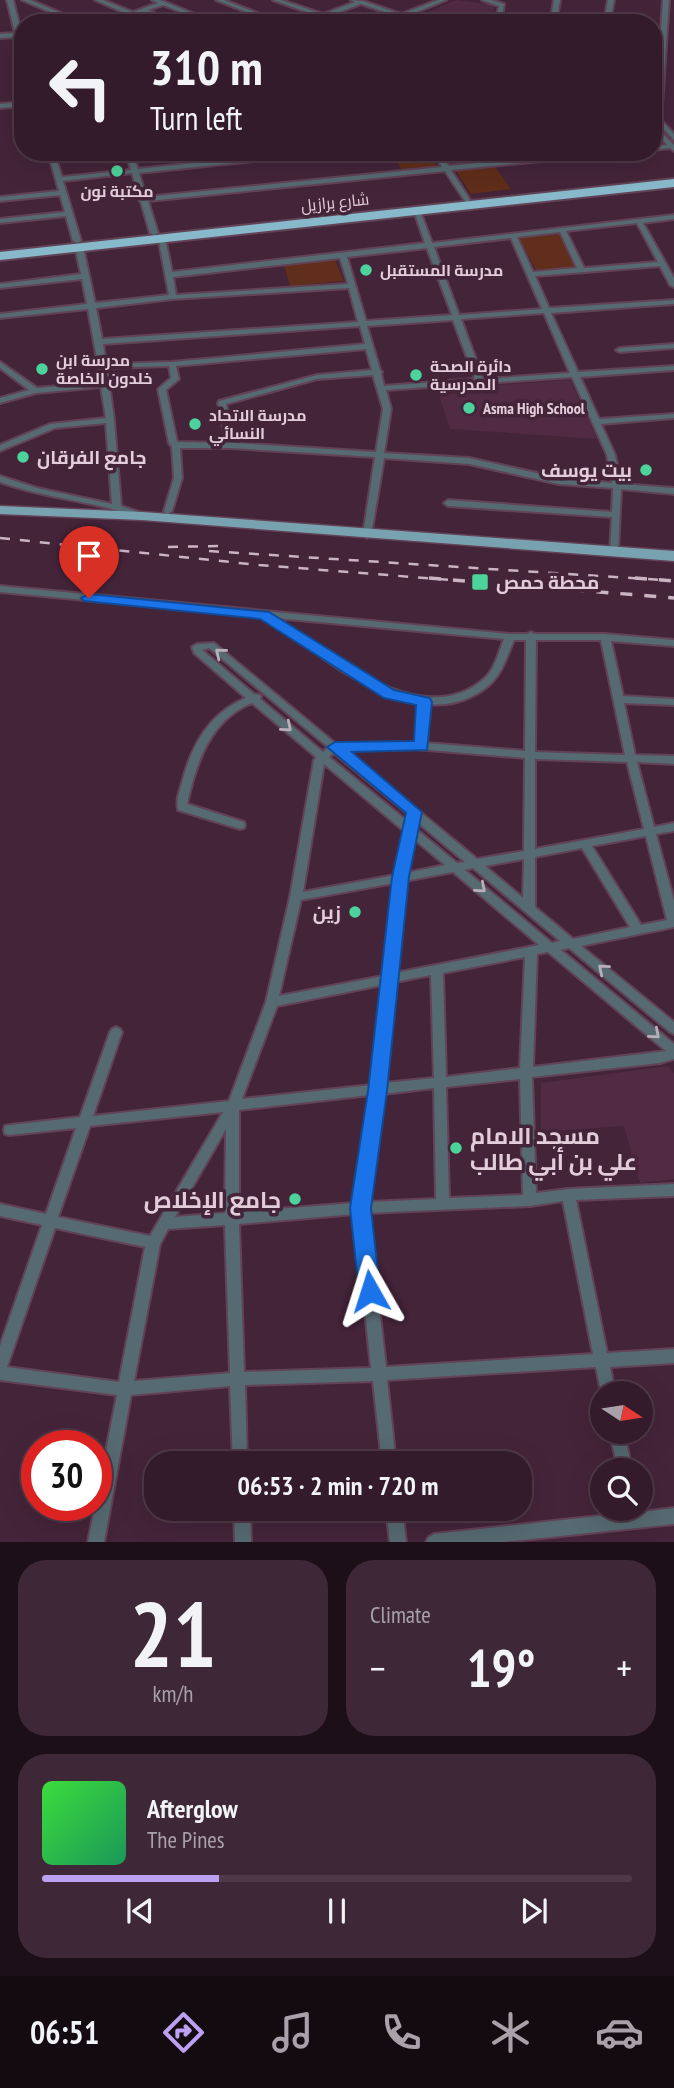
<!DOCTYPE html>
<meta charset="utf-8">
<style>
:root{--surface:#331b2b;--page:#3e2837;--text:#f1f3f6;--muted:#a9a1a9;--line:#4e3947;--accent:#bca0f2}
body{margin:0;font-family:"PT Sans Narrow",Cairo,sans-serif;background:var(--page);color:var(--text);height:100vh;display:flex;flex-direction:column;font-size:26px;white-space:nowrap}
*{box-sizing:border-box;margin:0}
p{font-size:23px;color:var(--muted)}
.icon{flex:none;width:38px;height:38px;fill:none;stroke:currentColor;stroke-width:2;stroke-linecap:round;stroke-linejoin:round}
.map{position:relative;height:1542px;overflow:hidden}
.side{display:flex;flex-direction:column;gap:18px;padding:18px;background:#1c0f18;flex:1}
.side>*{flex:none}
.top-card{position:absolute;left:14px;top:14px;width:648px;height:147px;border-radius:28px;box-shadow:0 7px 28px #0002,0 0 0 2px var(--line);background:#331b2b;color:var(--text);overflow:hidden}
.needle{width:46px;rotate:102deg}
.buttons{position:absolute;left:590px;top:1381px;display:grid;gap:14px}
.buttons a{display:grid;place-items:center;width:63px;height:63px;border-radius:50%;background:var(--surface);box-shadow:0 7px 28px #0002,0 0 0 2px var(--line);font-size:35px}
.speed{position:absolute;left:21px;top:1430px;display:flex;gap:14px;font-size:35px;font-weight:700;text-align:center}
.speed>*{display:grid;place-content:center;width:91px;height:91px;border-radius:50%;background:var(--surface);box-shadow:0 7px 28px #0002,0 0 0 2px var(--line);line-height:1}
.speed .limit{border:10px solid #d22;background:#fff;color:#111}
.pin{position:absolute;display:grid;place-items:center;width:60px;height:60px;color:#fff;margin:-72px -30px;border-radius:50% 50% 50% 0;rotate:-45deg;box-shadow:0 0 7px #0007}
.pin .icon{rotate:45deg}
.me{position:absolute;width:77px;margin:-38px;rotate:354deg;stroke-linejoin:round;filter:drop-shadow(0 0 5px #0008)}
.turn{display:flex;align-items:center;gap:24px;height:147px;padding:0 21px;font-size:32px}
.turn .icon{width:91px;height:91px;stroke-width:2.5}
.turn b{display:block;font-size:49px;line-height:60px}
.big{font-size:52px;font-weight:800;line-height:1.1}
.side .tile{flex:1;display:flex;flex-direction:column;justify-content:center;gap:10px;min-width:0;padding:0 24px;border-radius:28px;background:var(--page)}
.side .dial{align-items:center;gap:0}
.dial b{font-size:91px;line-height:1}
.song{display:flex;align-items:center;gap:21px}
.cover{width:84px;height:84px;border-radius:10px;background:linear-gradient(135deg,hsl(120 70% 55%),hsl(150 70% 35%))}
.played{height:7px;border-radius:4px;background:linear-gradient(90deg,var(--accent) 30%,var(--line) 30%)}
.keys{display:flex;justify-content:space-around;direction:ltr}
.heat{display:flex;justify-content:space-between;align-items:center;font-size:38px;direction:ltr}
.side .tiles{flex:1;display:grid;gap:18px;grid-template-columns:1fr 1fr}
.tile:last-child{grid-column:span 2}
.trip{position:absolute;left:144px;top:1451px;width:388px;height:70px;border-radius:28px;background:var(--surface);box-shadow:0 7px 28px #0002,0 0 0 2px var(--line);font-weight:800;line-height:70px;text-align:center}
.menu{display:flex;height:112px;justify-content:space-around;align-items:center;background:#140b11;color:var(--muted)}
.menu .icon{width:49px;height:49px}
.menu .active{color:var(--accent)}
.menu b{font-size:32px;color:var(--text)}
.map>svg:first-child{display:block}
.built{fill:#512a43}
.green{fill:#602e1a}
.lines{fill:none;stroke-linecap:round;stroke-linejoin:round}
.street-casing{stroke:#614256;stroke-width:4}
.primary-casing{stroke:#614256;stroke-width:3}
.highway-casing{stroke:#614256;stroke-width:4}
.street{fill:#566a71;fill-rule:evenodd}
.primary{fill:#79a2b1;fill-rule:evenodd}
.highway{fill:#87b9ca;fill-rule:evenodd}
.rail-far1{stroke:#cbb4c2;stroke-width:2.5;stroke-dasharray:10 10;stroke-linecap:butt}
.rail{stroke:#cbb4c2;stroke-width:3.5;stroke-dasharray:12 12;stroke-linecap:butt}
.oneway{stroke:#b9afba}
.route{fill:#1a73e8;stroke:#114b97;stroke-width:2}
.poi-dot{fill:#4cd39b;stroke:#442439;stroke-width:2.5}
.labels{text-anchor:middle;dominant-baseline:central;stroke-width:7;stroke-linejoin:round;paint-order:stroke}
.far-poi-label{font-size:16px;font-weight:bold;fill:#e3cdda;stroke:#442439;text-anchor:start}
.far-street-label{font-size:16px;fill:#e3cdda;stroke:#442439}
.poi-label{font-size:19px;font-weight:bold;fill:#e3cdda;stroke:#442439;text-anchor:start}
.near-poi-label{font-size:23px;font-weight:bold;fill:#e3cdda;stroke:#442439;text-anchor:start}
</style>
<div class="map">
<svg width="674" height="1542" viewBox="0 0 674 1542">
<rect width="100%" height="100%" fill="#442439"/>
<path class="built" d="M456 0 495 5 490 23H440L421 15Z
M570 380 597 439 450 429 437 389Z
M667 1066 674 1073V1179L640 1183 624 1126 541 1132V1083Z"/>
<path class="green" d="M391 152H428L437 166 402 170Z
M495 167 511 189 471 194 456 171Z
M562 234 576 267 536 270 519 238Z
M335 260 344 281 290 286 284 264Z"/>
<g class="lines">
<g class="street-casing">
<path id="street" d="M7 0H13L23 39V54L20 52 16 37 0 38V34L15 33Z
M22 0H30L85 23H76Z
M95 0H103L133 12 158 3 152 0H160L217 23H208L163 5 148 10 177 23H168L143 12 112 23H103L127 14Z
M216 0H224L283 23H274Z
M273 0H281L323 14 355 2 351 0 363 1 401 14 438 0H446L407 16 424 23H415L401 18 390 23H381L396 16 361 4 311 23H302L318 16Z
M482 0H491L504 4 501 23H495L499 6Z
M554 0H560L556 23H550Z
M608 0H614L610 23H604Z
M663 0H669L661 120 674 134V140L655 120Z
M23 102V106L0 108V104Z
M661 132 674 145V151L670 148 653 150V146L667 145 658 134Z
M48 152H54L62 177 131 170 126 152H132L138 169 299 152H323L320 154 139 173 146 197 442 167 433 152H439L449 166 586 152H611L608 154 451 170 470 200 467 202 465 201 445 171 148 201 158 233 154 235 150 233 141 202 139 200 140 198 132 173 63 181 81 241 77 243 73 241 66 216 0 223V219L65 212 60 195 0 201V197L59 191Z
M417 209 420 211 432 243 674 215V219L643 223 674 278V287L670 285 660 266 535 276 549 308 674 300V304L551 313 578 372 674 366V370L580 377 599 419 674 414V418L601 424 615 455 621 484 674 488V494L621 489 618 553H612L610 551 612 517 448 506 444 503 448 500 612 512 613 488 559 484 469 464 384 458 371 535 367 538 363 535 375 457 231 448H180L182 478 172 511 168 514 165 513 164 511 174 478 172 447 169 443 158 389 171 378 169 366 107 368 114 420 121 506 145 514V518C133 518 120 511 108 508 72 499 35 495 0 482V476L37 488 112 504 106 423 55 428 0 451V445L50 424 106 418 101 387 36 393 0 403V398L29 390 0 368V362L37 388 101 382 88 309 0 318V314L87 304 82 279 0 288V284L81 274 75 247 79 245 83 247 95 303 169 295 158 236 165 238 172 272 425 243 414 211ZM637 223 658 262 584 268 566 231ZM560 232 577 268 533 272 517 237ZM511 238 542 309 459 315 434 247ZM427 248 452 315 366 321 347 257ZM340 258 348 284 176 295 173 277ZM349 288 358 322 102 339 96 308 173 299ZM544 313 570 373 483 379 461 319ZM453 320 475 379 384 386 381 374 382 372 380 370 367 326ZM360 326 365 344 172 362 106 364 103 344ZM366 349 372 370 317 375 219 401 218 403 226 443 177 442 166 390 179 379 176 366ZM373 375 383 409 376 452 235 443 226 404 317 379ZM572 377 607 455 612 483 559 478 469 458 384 453 391 409 386 390Z
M674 344V348L620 352 616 350 620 348Z
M0 586 510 634H527L531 632 535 634H605L674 640V646L611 641 623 696 674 699V705L624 703 635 755 674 756V764L637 762 654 827 674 823V831L656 834 674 901V927L581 946 674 1022V1034L670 1032 569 948 561 950 674 1044V1059L660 1063 532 1077 536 1193 568 1189 674 1184V1196L576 1200 607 1353 674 1349V1363L610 1367 615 1393H602V1396L596 1367 387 1380 396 1463H382L373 1381 245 1385 247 1463H233L230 1386 131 1395 104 1542H88L117 1395 0 1380V1346L42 1225 0 1216V1204L46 1214 76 1128 10 1135 5 1134 4 1130 5 1126 10 1125 80 1117 110 1032 112 1029 116 1027 120 1029 122 1032 93 1116 229 1101 266 1002 290 897 314 760 316 757 252 703C210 720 196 763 187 804L244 822 245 825 244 828 240 829 178 810C176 801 179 792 182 783 191 746 209 713 246 698L194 653 192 647 197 644 214 643 336 744 417 743 419 702 403 699 372 688 342 671 263 617 0 592ZM276 618 504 639C499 651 495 669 485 678 423 734 329 654 276 618ZM514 640H526L525 751 427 743 429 704C451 707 480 697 494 680 504 669 508 653 514 640ZM536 640H601L625 755 535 752ZM209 648 328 747 323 752 260 699 261 697 260 695 254 694 202 650ZM416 749 525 758 524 851 477 859 345 750ZM334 753 408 814 407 821 329 757ZM535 759 627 762 644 829 535 849ZM324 764 404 831 395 875 303 892ZM417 822 465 862 457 863 416 829ZM646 836 667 920 641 925 592 846ZM414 839 445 865 406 873ZM582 848 630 927 573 939 535 907V857ZM524 859 523 898 485 866ZM473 868 560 941 552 943 465 870ZM453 872 539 945 395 973 405 881ZM394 883 383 976 279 996 301 900ZM548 952 666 1051 533 1067 537 954ZM525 957 520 1068 446 1077 443 973ZM431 975 434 1078 384 1083 395 982ZM382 985 371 1085 242 1099 277 1006ZM520 1079 523 1195 449 1198 446 1087ZM434 1088 436 1199 368 1202 383 1094ZM370 1095 355 1203 239 1212V1110ZM223 1112 150 1236 58 1217 90 1126ZM226 1129 225 1213 175 1217ZM563 1201 593 1354 386 1367 368 1213 530 1206ZM355 1214 371 1368 244 1372 239 1224ZM225 1225 230 1373 134 1381 160 1244 168 1229ZM55 1228 145 1247 119 1382 7 1367Z
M610 1432H624L632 1470H618Z
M234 1508H250L251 1542H235Z
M386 1508H402L406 1542H390Z
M626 1508H640L642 1512 674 1508V1524L504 1542H426L429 1537 434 1534 627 1513Z"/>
</g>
<g class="primary-casing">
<path id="primary" d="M0 506 142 512 674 551V561L142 520 0 514Z"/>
</g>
<g class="highway-casing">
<path id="highway" d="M674 179V187L0 260V252Z"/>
</g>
<use href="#street" class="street"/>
<use href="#primary" class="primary"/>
<use href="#highway" class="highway"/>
<path class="rail-far1" d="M0 538 259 565 451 580
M168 547 220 546
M209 551 662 580"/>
<path class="rail" d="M429 578 674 598
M635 578 674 581"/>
</g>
<defs><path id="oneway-chevron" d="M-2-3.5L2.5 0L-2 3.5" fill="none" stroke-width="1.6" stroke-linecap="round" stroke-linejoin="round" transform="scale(1.75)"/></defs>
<g class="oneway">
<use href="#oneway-chevron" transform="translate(220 653) rotate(-141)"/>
<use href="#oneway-chevron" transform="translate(287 727) rotate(40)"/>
<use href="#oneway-chevron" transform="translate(481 888) rotate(41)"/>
<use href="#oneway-chevron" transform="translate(603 969) rotate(-140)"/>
<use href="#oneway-chevron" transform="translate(655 1034) rotate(41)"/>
</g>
<path class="route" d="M89 594 269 612 394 690 430 698 432 702 427 750 352 752 422 812 409 877 387 1091 371 1208 380 1291 377 1298 370 1301 362 1298 359 1291 350 1208 368 1091 392 877 406 813 327 747 335 742 414 741 416 705 384 698 260 619 84 601 81 598Z"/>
<g class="poi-dot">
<circle cx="117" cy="171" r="7"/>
<circle cx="366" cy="270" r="7"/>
<circle cx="42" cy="369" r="7"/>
<circle cx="416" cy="375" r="7"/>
<circle cx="469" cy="408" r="7"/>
<circle cx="195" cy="424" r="7"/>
<circle cx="23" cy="457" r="7"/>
<circle cx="646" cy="470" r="7"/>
<rect x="471" y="573" width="18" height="18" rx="3.5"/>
<circle cx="355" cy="912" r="7"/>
<circle cx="456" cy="1148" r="7"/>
<circle cx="295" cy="1199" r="7"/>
</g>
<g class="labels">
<g class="far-poi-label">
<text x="117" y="191" text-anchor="middle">مكتبة نون</text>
<text x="380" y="270">مدرسة المستقبل</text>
<text x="56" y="360">مدرسة ابن<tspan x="56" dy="18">خلدون الخاصة</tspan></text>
<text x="430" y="366">دائرة الصحة<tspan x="430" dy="18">المدرسية</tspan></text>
<text x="483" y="408">Asma High School</text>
<text x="209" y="415">مدرسة الاتحاد<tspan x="209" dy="18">النسائي</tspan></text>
</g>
<g class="far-street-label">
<text transform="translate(335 202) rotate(-6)">شارع برازيل</text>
</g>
<g class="poi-label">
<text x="37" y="457">جامع الفرقان</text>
<text x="632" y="470" text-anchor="end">بيت يوسف</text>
<text x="496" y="582">محطة حمص</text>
<text x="341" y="912" text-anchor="end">زين</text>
</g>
<g class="near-poi-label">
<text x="470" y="1135">مسجد الامام<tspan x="470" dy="26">علي بن أبي طالب</tspan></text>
<text x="281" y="1199" text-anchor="end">جامع الإخلاص</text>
</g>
</g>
</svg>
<div class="buttons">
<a><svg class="needle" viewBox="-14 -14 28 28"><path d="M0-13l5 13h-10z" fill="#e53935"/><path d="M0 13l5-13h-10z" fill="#a9a1a9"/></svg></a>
<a><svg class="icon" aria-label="search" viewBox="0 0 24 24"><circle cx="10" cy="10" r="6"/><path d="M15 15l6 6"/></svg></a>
</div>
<div class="speed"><div class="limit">30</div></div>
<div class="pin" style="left:89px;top:598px;background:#d93025"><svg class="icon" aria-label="arrive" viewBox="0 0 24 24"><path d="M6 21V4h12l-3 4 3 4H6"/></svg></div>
<svg class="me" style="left:370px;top:1291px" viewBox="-20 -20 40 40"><path d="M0-17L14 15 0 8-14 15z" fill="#1a73e8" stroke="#fff" stroke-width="4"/></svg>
<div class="trip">06:53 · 2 min · 720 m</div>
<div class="top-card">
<div class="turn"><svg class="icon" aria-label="left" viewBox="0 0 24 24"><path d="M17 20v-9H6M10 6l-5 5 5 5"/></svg><div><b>310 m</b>Turn left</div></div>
</div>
</div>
<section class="side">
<div class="tiles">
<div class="tile dial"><b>21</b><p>km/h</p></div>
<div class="tile"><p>Climate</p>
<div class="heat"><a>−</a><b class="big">19°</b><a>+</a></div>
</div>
<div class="tile">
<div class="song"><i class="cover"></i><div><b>Afterglow</b><p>The Pines</p></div></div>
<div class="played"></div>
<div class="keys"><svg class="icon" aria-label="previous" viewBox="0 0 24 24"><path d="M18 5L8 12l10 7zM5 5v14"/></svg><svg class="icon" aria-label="pause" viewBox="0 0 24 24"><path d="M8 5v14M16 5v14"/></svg><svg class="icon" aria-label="next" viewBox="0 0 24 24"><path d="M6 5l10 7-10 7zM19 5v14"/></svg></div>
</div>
</div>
</section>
<nav class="menu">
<b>06:51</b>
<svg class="icon active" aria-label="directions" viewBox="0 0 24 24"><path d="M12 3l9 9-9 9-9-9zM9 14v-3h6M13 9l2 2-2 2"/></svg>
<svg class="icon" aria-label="music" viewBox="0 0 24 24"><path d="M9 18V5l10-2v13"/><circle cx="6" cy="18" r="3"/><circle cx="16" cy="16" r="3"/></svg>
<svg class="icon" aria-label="phone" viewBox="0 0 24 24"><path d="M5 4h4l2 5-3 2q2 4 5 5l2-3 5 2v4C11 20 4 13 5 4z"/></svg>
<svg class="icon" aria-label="climate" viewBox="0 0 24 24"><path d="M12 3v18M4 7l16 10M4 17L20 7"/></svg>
<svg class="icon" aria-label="car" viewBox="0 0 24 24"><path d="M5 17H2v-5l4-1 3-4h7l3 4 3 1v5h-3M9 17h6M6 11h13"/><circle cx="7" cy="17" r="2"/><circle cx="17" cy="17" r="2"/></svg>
</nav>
